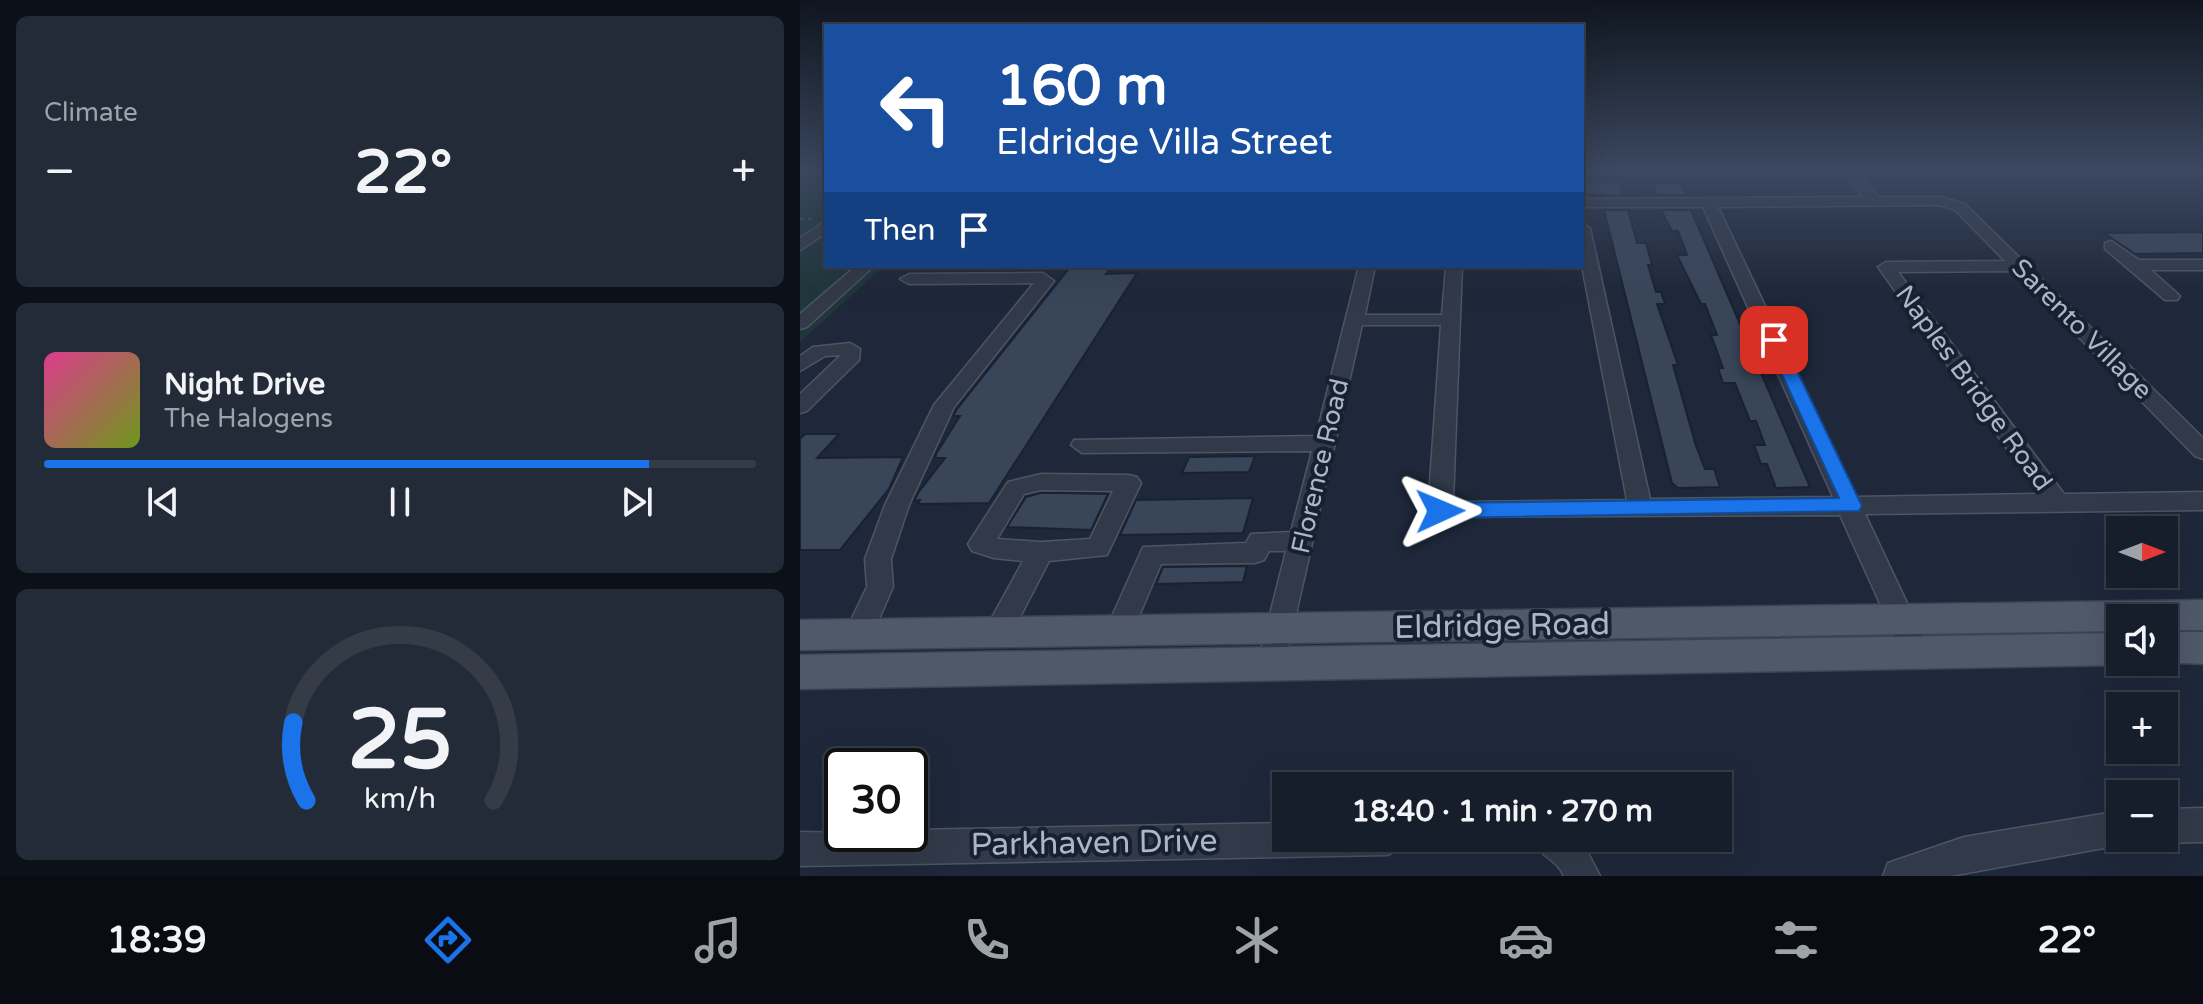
<!DOCTYPE html>
<meta charset="utf-8">
<style>
:root{--surface:#161e2c;--page:#232b38;--text:#f1f3f6;--muted:#9ea2a9;--line:#353c48;--accent:#1a73e8}
body{margin:0;font-family:"Varela Round",sans-serif;background:var(--page);color:var(--text);height:100vh;display:flex;flex-direction:column;font-size:30px;white-space:nowrap}
*{box-sizing:border-box;margin:0}
p{font-size:26px;color:var(--muted)}
.icon{flex:none;width:44px;height:44px;fill:none;stroke:currentColor;stroke-width:2;stroke-linecap:round;stroke-linejoin:round}
.map{position:relative;flex:1;overflow:hidden}
.details{display:flex;flex-direction:column;gap:16px;padding:16px;background:#0c1018;width:800px}
.details>*{flex:none}
.top-card{position:absolute;left:24px;top:24px;width:760px;height:244px;border-radius:0px;box-shadow:0 8px 32px #0002,0 0 0 2px var(--line);background:#1a4fa0;color:#fff;overflow:hidden}
.needle{width:52px;rotate:90deg}
.fabs{position:absolute;left:1306px;top:516px;display:grid;gap:16px}
.fabs a{display:grid;place-items:center;width:72px;height:72px;border-radius:0px;background:var(--surface);box-shadow:0 8px 32px #0002,0 0 0 2px var(--line);font-size:40px}
.speed{position:absolute;left:24px;top:748px;display:flex;gap:16px;font-size:40px;font-weight:700;text-align:center}
.speed>*{display:grid;place-content:center;width:104px;height:104px;border-radius:50%;background:var(--surface);box-shadow:0 8px 32px #0002,0 0 0 2px var(--line);line-height:1}
.speed .limit{border:4px solid #111;border-radius:12px;background:#fff;color:#111}
.pin{position:absolute;display:grid;place-items:center;width:68px;height:68px;color:#fff;margin:-34px;border-radius:16px;box-shadow:0 4px 12px #0006}
.me{position:absolute;width:88px;margin:-44px;rotate:89deg;stroke-linejoin:round;filter:drop-shadow(0 0 6px #0008)}
.turn{display:flex;align-items:center;gap:28px;height:168px;padding:0 40px;font-size:36px}
.turn .icon{width:104px;height:104px;stroke-width:2.5}
.turn b{display:block;font-size:56px;line-height:68px}
.then{display:flex;align-items:center;height:76px;padding:0 40px;background:#0003;gap:16px;font-size:30px}
.big{font-size:60px;font-weight:700;line-height:1.1}
.details .widget{flex:1;display:flex;flex-direction:column;justify-content:center;gap:12px;min-width:0;padding:0 28px;border-radius:12px;background:var(--page)}
.details .dial{align-items:center;gap:0}
.dial svg{height:208px;overflow:visible;fill:none;stroke:var(--line);stroke-width:7;stroke-linecap:round;text-anchor:middle}
.dial text{fill:var(--text);stroke:none}
.song{display:flex;align-items:center;gap:24px}
.cover{width:96px;height:96px;border-radius:12px;background:linear-gradient(135deg,hsl(330 70% 55%),hsl(80 70% 35%))}
.played{height:8px;border-radius:4px;background:linear-gradient(90deg,var(--accent) 85%,var(--line) 85%)}
.keys{display:flex;justify-content:space-around;direction:ltr}
.heat{display:flex;justify-content:space-between;align-items:center;font-size:44px;direction:ltr}
.trip{position:absolute;left:472px;top:772px;width:460px;height:80px;border-radius:0px;background:var(--surface);box-shadow:0 8px 32px #0002,0 0 0 2px var(--line);font-weight:700;line-height:80px;text-align:center}
.tabs{display:flex;height:128px;justify-content:space-around;align-items:center;background:#090c12;color:var(--muted)}
.tabs .icon{width:56px;height:56px}
.tabs .on{color:var(--accent)}
.tabs b{font-size:36px;color:var(--text)}
main{display:flex;flex:1;min-height:0}
.map>svg:first-child{display:block}
.green{fill:#20363b}
.building{fill:#39465a;stroke:#192230;stroke-width:2}
.lines{fill:none;stroke-linecap:round;stroke-linejoin:round}
.minor-casing{stroke:#4c5565;stroke-width:3}
.major-casing{stroke:#3b4453;stroke-width:3}
.path{stroke:#3a5255;stroke-width:2;stroke-dasharray:4 4;stroke-linecap:butt}
.minor{fill:#323a4a;fill-rule:evenodd}
.major{fill:#4f596a;fill-rule:evenodd}
.route{fill:#1a73e8;stroke:#114b97;stroke-width:2}
.labels{text-anchor:middle;dominant-baseline:central;stroke-width:8;stroke-linejoin:round;paint-order:stroke}
.street-label{font-size:26px;fill:#acb5c7;stroke:#17202e}
.near-street-label{font-size:32px;fill:#acb5c7;stroke:#17202e}
</style>
<main>
<section class="details">
<div class="widget"><p>Climate</p>
<div class="heat"><a>−</a><b class="big">22°</b><a>+</a></div>
</div>
<div class="widget">
<div class="song"><i class="cover"></i><div><b>Night Drive</b><p>The Halogens</p></div></div>
<div class="played"></div>
<div class="keys"><svg class="icon" aria-label="previous" viewBox="0 0 24 24"><path d="M18 5L8 12l10 7zM5 5v14"/></svg><svg class="icon" aria-label="pause" viewBox="0 0 24 24"><path d="M8 5v14M16 5v14"/></svg><svg class="icon" aria-label="next" viewBox="0 0 24 24"><path d="M6 5l10 7-10 7zM19 5v14"/></svg></div>
</div>
<div class="widget dial"><svg viewBox="0 0 100 80">
<path d="M14 69A42 42 0 1 1 86 69"/>
<path d="M14 69A42 42 0 0 1 9 39" stroke="#1a73e8"/>
<text x="50" y="56" font-size="32" font-weight="700">25</text>
<text x="50" y="72" font-size="11">km/h</text>
</svg></div>
</section>
<div class="map">
<svg width="1403" height="876" viewBox="0 0 1403 876">
<rect width="100%" height="100%" fill="#1e283a"/>
<path class="green" d="M0 170H26V266H84L0 342Z"/>
<path class="building" d="M783 182H819L823 196 785 194Z
M853 183H881L886 195H857Z
M804 210H828L837 243H846L852 265H848L856 292H861L865 304H857L878 365H873L896 446 905 469H914L920 487 878 488 872 483Z
M861 210H891L1010 487 976 488 967 464H961L954 445H965L956 421H950L935 383H923L918 368H923L911 335H917L905 304H901L877 255H887L878 231H872Z
M1403 232V253L1335 254 1304 233Z
M271 266H312L306 274 337 273 189 503 118 504 120 500 114 501 118 493 145 458H135L136 454 160 416H153L157 409Z
M5 434H39L17 458 103 457 89 489 40 550H0V439Z
M455 456 449 472 382 473 389 457Z
M240 493H262L308 494 291 530 207 527 226 497Z
M453 498 443 533 320 535 336 500Z
M447 566 443 582 356 584 363 567Z"/>
<g class="lines">
<g class="minor-casing">
<path id="minor" d="M1042 170H1056L1079 197H1141L1165 204 1403 438V459L1395 456 1214 271 1098 272 1264 494 1403 492V510L1065 514 1130 652 1126 661 1116 665 1106 661 1040 515 631 517 628 511 641 325H562L482 675 472 679 462 675 457 666 486 551H469L464 560 455 563 361 564 329 640 319 644 309 640 305 632 343 547 446 543 451 534 491 532 512 451 282 453 271 445 274 440 516 436 559 266H575L565 315H642L646 266H662L653 502 827 500 782 266V223L790 228 850 499 1033 497 903 207H782V199L1063 197ZM1140 205 1155 210 1205 261 1086 262 1078 267 1239 494 1056 497 918 207Z
M26 221V233L0 250V238Z
M1311 241 1339 260H1403V270H1351L1380 296 1377 300H1365L1305 249V243Z
M56 266H74L7 327 0 329V314Z
M243 273 254 281 154 407 109 505 91 559 93 587 68 644 58 647 48 644 44 635 67 587 65 559 85 505 134 405 234 283 109 284 100 279 109 274Z
M50 343 60 349 59 360 7 411 0 413V394L41 355 25 356 0 371V356L13 347Z
M241 474 329 475 337 477 341 483 307 555 249 561 207 642 197 646 187 642 183 634 223 561 194 558 172 551 168 544 208 482ZM241 490 313 491 290 539 241 542 197 539 224 494Z
M1403 808V842L1364 843 1352 838H1364V809Z
M1320 811V838H1333L1320 845 1151 876H1083L1088 863 1164 837Z
M486 823V838H604L599 850 587 855 0 866V832L110 834V830Z
M731 838H780L800 876H764C757 859 738 856 731 838Z"/>
</g>
<g class="major-casing">
<path id="major" d="M1392 170H1403V176Z
M1403 600V630H1364V618H1320V631L0 650V620Z
M1364 632H1403V664L1359 662H1364Z
M1320 633V662H1328L1320 665 0 689V655Z"/>
</g>
<path class="path" d="M0 219H16"/>
<use href="#minor" class="minor"/>
<use href="#major" class="major"/>
</g>
<linearGradient id="sky" x2="0" y2="1"><stop stop-color="#101620"/><stop offset="0.58" stop-color="#3b4860"/><stop offset="1" stop-color="#3b4860" stop-opacity="0"/></linearGradient>
<rect width="1403" height="293" fill="url(#sky)"/>
<path class="route" d="M974 336 982 340 1062 506 1059 511 640 518 630 511 640 503 1039 498 966 340Z"/>
<g class="labels">
<g class="street-label">
<text transform="translate(1282 329) rotate(45)">Sarento Village</text>
<text transform="translate(1174 388) rotate(54)">Naples Bridge Road</text>
<text transform="translate(520 466) rotate(-77)">Florence Road</text>
</g>
<g class="near-street-label">
<text transform="translate(702 626) rotate(-1)">Eldridge Road</text>
<text transform="translate(294 843) rotate(-1)">Parkhaven Drive</text>
</g>
</g>
</svg>
<div class="fabs">
<a><svg class="needle" viewBox="-14 -14 28 28"><path d="M0-13l5 13h-10z" fill="#e53935"/><path d="M0 13l5-13h-10z" fill="#9ea2a9"/></svg></a>
<a><svg class="icon" aria-label="sound" viewBox="0 0 24 24"><path d="M4 9h4l5-4v14l-5-4H4zM17 9q2 3 0 6"/></svg></a>
<a>+</a>
<a>−</a>
</div>
<div class="speed"><div class="limit">30</div></div>
<div class="pin" style="left:974px;top:340px;background:#d93025"><svg class="icon" aria-label="arrive" viewBox="0 0 24 24"><path d="M6 21V4h12l-3 4 3 4H6"/></svg></div>
<svg class="me" style="left:640px;top:511px" viewBox="-20 -20 40 40"><path d="M0-17L14 15 0 8-14 15z" fill="#1a73e8" stroke="#fff" stroke-width="4"/></svg>
<div class="trip">18:40 · 1 min · 270 m</div>
<div class="top-card">
<div class="turn"><svg class="icon" aria-label="left" viewBox="0 0 24 24"><path d="M17 20v-9H6M10 6l-5 5 5 5"/></svg><div><b>160 m</b>Eldridge Villa Street</div></div>
<div class="then">Then<svg class="icon" aria-label="arrive" viewBox="0 0 24 24"><path d="M6 21V4h12l-3 4 3 4H6"/></svg></div>
</div>
</div>
</main>
<nav class="tabs">
<b>18:39</b>
<svg class="icon on" aria-label="directions" viewBox="0 0 24 24"><path d="M12 3l9 9-9 9-9-9zM9 14v-3h6M13 9l2 2-2 2"/></svg>
<svg class="icon" aria-label="music" viewBox="0 0 24 24"><path d="M9 18V5l10-2v13"/><circle cx="6" cy="18" r="3"/><circle cx="16" cy="16" r="3"/></svg>
<svg class="icon" aria-label="phone" viewBox="0 0 24 24"><path d="M5 4h4l2 5-3 2q2 4 5 5l2-3 5 2v4C11 20 4 13 5 4z"/></svg>
<svg class="icon" aria-label="climate" viewBox="0 0 24 24"><path d="M12 3v18M4 7l16 10M4 17L20 7"/></svg>
<svg class="icon" aria-label="car" viewBox="0 0 24 24"><path d="M5 17H2v-5l4-1 3-4h7l3 4 3 1v5h-3M9 17h6M6 11h13"/><circle cx="7" cy="17" r="2"/><circle cx="17" cy="17" r="2"/></svg>
<svg class="icon" aria-label="filters" viewBox="0 0 24 24"><path d="M4 7h16M4 17h16"/><circle cx="9" cy="7" r="2"/><circle cx="15" cy="17" r="2"/></svg>
<b>22°</b>
</nav>
